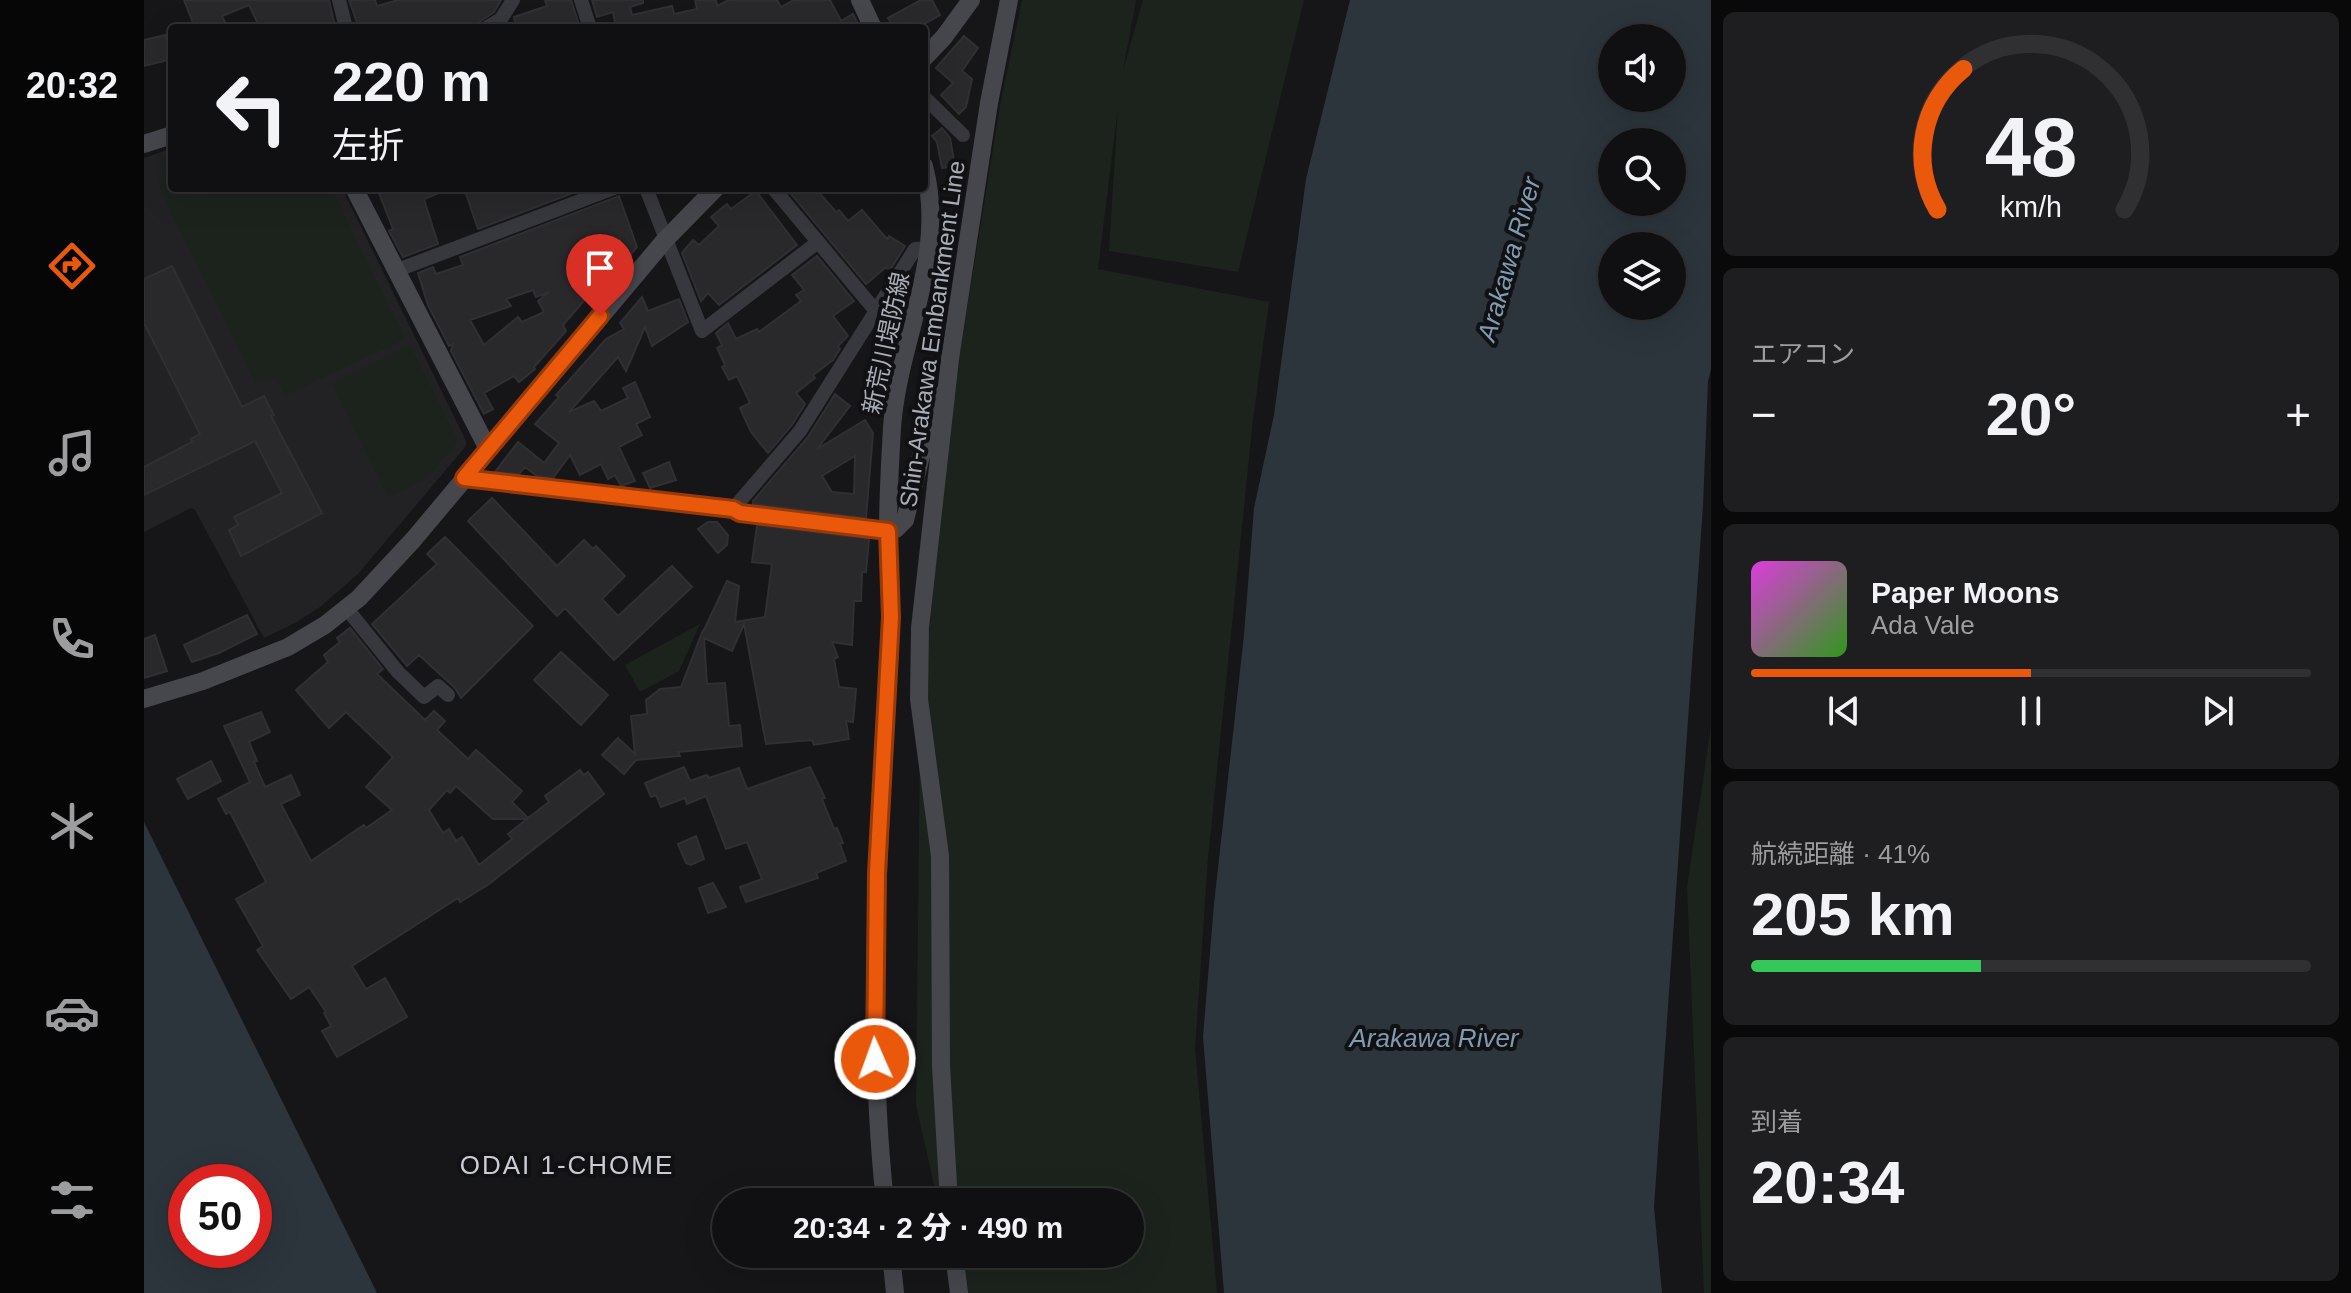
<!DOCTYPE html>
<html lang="ja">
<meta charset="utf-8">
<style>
:root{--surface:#101012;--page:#1e1e20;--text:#f1f3f6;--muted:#9c9d9f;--line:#303032;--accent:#ea580c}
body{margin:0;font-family:Arial,"Noto Sans JP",sans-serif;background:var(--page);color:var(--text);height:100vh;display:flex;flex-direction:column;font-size:30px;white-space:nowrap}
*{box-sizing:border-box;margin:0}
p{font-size:26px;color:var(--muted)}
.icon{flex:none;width:44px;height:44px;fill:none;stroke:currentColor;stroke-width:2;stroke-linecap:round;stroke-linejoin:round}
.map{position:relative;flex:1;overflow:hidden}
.drawer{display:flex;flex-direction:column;gap:12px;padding:12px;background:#09090a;width:640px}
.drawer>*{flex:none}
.top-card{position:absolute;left:24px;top:24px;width:760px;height:168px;border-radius:8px;box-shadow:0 8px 32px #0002,0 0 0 2px var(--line);background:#101012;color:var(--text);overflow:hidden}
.buttons{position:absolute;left:1454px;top:24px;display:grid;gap:16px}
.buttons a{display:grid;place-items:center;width:88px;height:88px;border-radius:50%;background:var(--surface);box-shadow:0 8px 32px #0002,0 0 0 2px var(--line);font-size:40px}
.speed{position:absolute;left:24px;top:1164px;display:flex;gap:16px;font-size:40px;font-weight:700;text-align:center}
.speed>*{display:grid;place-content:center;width:104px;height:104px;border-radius:50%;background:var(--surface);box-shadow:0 8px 32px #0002,0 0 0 2px var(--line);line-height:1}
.speed .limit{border:12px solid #d22;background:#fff;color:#111}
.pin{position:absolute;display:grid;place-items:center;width:68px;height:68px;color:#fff;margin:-82px -34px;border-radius:50% 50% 50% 0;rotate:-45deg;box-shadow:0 0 8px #0007}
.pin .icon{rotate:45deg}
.me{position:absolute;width:88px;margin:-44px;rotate:358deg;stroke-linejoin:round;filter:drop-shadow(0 0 6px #0008)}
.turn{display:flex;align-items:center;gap:28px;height:168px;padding:0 32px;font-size:36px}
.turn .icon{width:104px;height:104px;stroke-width:2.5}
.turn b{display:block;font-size:56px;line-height:68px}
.big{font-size:60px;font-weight:800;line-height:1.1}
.drawer .widget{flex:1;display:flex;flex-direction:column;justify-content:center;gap:12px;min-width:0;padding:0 28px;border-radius:12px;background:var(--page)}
.drawer .dial{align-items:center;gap:0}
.dial svg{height:208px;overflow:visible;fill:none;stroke:var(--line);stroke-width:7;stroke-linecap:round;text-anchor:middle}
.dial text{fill:var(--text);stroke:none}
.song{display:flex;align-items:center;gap:24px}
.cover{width:96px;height:96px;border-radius:12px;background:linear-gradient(135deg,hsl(300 70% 55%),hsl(110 70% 35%))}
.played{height:8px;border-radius:4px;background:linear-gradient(90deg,var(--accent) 50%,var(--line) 50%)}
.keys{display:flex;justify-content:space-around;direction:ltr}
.heat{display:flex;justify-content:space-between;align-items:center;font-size:44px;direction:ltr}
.charge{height:12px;border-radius:6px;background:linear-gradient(90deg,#34c759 41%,var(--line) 0)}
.trip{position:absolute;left:568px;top:1188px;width:432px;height:80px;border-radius:40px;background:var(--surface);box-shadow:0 8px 32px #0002,0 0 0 2px var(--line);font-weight:800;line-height:80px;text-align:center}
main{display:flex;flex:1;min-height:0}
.menu{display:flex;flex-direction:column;width:144px;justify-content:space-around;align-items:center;background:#060607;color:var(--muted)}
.menu .icon{width:56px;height:56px}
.menu .selected{color:var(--accent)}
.menu b{font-size:36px;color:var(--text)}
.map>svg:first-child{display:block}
.built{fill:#222225}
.green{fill:#1c231d}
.water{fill:#2c353c;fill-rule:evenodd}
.building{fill:#29292c;stroke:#303034;stroke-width:2;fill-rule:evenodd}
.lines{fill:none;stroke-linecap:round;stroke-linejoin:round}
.street{stroke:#37383d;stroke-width:14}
.secondary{stroke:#45474d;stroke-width:18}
.route-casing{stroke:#983908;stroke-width:20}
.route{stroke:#ea580c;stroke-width:14}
.labels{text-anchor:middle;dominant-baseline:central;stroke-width:8;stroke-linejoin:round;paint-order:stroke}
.street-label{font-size:24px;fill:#a8adb8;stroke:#111113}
.water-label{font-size:26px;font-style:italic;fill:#7f9bb3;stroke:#111113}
.neighbourhood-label{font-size:26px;letter-spacing:2px;fill:#c9ccd4;stroke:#111113}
</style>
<main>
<nav class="menu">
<b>20:32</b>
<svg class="icon selected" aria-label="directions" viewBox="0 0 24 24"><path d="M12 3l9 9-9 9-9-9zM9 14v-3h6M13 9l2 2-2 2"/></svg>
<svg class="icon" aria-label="music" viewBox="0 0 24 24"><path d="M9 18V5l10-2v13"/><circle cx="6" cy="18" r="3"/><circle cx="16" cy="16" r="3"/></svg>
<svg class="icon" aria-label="phone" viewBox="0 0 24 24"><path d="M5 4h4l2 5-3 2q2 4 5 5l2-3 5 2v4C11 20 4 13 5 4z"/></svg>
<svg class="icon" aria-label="climate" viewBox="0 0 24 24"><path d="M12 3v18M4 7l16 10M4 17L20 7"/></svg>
<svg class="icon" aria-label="car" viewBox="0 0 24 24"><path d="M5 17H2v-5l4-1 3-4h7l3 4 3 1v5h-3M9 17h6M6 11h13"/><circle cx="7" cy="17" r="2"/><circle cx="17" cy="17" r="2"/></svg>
<svg class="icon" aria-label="filters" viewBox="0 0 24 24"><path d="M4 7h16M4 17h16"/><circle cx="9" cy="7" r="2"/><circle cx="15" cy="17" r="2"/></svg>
</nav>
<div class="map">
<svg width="1567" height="1293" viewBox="0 0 1567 1293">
<rect width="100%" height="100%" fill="#161618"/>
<path class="built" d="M28 148V188H198L322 441V446L214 574 176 607 151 623 120 638 51 510 47 508 0 532V158Z"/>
<path class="green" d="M878 0H992L979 71 999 0H1160L1094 272 965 251 974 107 954 269 1125 302 1109 419 1064 858 1051 1048 1073 1293H815L806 1254H986V1202H794L772 1105 776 739 802 439 856 106Z
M28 154V188H187L261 339 142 395 134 381 120 378 111 382 16 189 19 158Z
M266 345 314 441 282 479 244 498 188 384Z
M556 624 535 671 496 692 481 665Z
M1567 726V1293H1560L1543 887Z"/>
<path class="water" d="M1206 0H1567V369L1564 381 1559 505 1510 1207 1518 1293H1080L1059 1037 1070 904 1100 635 1110 508 1130 415 1162 179ZM1468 38H1528V98H1468ZM1468 142H1528V202H1468ZM1468 246H1528V306H1468Z
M0 822 233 1293H0ZM42 1182H110V1250H42Z"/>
<path class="building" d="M40 0H185L190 22 172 28H116L105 5 78 16 84 28H51Z
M205 0H231L233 6 254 0H357L350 12 326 28H215Z
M401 0H427L436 28H372L370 17 403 6Z
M448 0H499V3L486 7 488 15 528 6 530 14 553 9 551 0H572L573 6 585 0H633L637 7 650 0H686L697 21 709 14 716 28H584L583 25 570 28H472L469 12 453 17Z
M777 0H788L796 15 773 28H750L744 18Z
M21 35 28 59 0 66V40Z
M820 36 834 48 818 71 828 79 822 107 815 114 797 95 809 83 792 68Z
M798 128 806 138 811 166 798 168 793 142 788 136Z
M233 188H307L280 199 294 244 259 257 245 231 249 229Z
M320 188H442L334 229Z
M642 188H671L692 212 695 210 704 221 718 210 743 239 745 236 761 246 746 270 742 267 722 284Z
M612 191 653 245 575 305 564 293 557 301 538 253 549 240 555 245 575 226 567 217 583 204 587 209Z
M475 196 493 247 483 259 475 237 445 249 457 281 419 325 422 331 390 367 391 369 375 382 370 376 340 393 349 409 340 414 307 351 309 344 305 346 284 305 274 273 289 267 292 274 319 265 316 257ZM389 290 392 297 405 292 394 301 400 312 378 322 374 317 340 345 326 320 367 306 362 299Z
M673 256 710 301 689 316 704 336 694 346 696 349 689 360 669 375 671 378 652 393 661 404 648 425 624 453 607 432 596 408 606 403 593 376 585 380 578 367 581 365 573 348 578 345 572 333 584 323 592 339 613 329 615 332 657 301 652 295 660 290 648 275Z
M28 266 98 407 120 396 130 415 127 416 178 513 97 556 85 530 94 525 90 517 138 493 111 441 0 495V467L48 442 47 439 56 434 0 323V279Z
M498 297 504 311 535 299 544 322 508 346 501 327 482 371 474 357 425 412 450 401 457 411 484 398 479 388 491 382 506 417 492 424 498 435 475 447 491 481 477 486 471 475 464 479 457 464 436 475 426 455 409 478 393 476 381 467 375 474 351 472 374 442 400 463 415 443 391 424 415 397 412 395 462 339 480 329 476 323Z
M691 394 706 406 673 449 721 420 729 433 722 518 609 504V501L664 437ZM711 456 710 494 688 492 678 476Z
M525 462 532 480 506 488 499 473Z
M348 498 413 566 440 540 449 549 452 546 481 576 458 599 474 616 528 566 548 587 470 660 421 608 413 616 324 521Z
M564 522H573L584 535 583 545 574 553 554 529Z
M613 525 725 539 722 572H718L717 601H710L708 645 688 642 694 657 690 659 695 687 712 689 709 722 702 721 705 739 670 745 668 740 622 744 600 624 588 651 560 638 563 684 581 683 585 726 596 725 598 746 534 752 536 756 492 760 480 774 458 755 474 738 491 754 487 716 503 714 502 700 516 689 537 687 559 630V632L583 581 595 586 591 622 621 617 628 564 608 562Z
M301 537 389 626 317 698 311 688 275 655 263 666 228 624 293 564 283 554Z
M103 615 113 634 75 653 48 662 40 645Z
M206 628 239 669 233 674 281 720 290 711 301 721 293 730 324 759 332 750 378 791 368 802 384 818 405 802 401 796 436 770 440 775 444 772 460 794 345 884 316 902 314 898 208 966 222 989 241 978 263 1017 193 1057 178 1031 187 1026 180 1013 182 1012 165 987 147 999 113 950 119 946 92 899 122 882 86 812 82 814 74 799 106 782 80 726 117 712 126 732 105 742 113 761 110 762 121 787 147 775 156 795 137 804 167 861 220 825 222 828 248 810 222 787 249 757 202 712 185 728 152 690 184 662 180 655 196 642 193 638ZM312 786 349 819H383L364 834 368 839 335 865 318 837 312 841 305 829 299 833 285 810 303 790 306 793Z
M11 635 23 671 0 678V639Z
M417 652 464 695 437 725 390 680Z
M67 761 77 781 44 799 33 779Z
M540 767 546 781 563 775 565 778 595 768 603 789 666 767 681 798 678 799 690 829 693 828 699 843 696 844 702 861 672 873 674 878 602 902 596 887 618 879 603 842 582 849 562 796 543 804 541 798 517 807 512 795 507 797 501 783Z
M552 836 560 859 547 865 542 863 534 844Z
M569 883 582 907 564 913 555 888Z"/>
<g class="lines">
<path class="street" d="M195 0 202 28
M437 0 446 28
M342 28 357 19 369 0
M780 97 819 135
M502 188 558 331 674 242
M629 188 731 310
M251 271 470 188
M320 478 589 509 596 513 744 531
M589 509 656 431 771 249 785 248
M203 609 254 672 280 697 294 686 304 695"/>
<path class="secondary" d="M716 0 729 28
M780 58 800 37 827 0
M0 144 28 135
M210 188 344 449
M744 531 752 529 761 520 792 396
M0 699 59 681 144 647 181 625 215 598 269 540 521 240 572 188
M741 1202C721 1016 736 831 746 646 748 607 744 569 744 531 744 496 746 462 748 428 754 339 804 257 780 166
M805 1202 797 1066 796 856 775 699 776 628 806 359 845 103 865 0
M747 1254 751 1293
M810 1254 815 1293"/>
</g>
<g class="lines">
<g class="route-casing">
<path id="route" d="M456 316 320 478 589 509 596 513 744 531 747 617 733 873 731 1059"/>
</g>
<use href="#route" class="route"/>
</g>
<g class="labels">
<g class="street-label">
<text transform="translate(788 334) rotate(-82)">Shin-Arakawa Embankment Line</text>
<text transform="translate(742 343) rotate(-78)">新荒川堤防線</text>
</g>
<g class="water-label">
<text transform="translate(1365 259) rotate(-74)">Arakawa River</text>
<text x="1290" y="1038">Arakawa River</text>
</g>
<g class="neighbourhood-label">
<text x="423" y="1165">ODAI 1-CHOME</text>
</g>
</g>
</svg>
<div class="buttons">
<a><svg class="icon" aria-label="sound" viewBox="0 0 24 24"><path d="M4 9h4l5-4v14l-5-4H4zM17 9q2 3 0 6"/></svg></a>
<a><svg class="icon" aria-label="search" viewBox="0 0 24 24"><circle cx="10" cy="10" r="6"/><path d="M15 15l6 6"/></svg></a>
<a><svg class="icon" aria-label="layers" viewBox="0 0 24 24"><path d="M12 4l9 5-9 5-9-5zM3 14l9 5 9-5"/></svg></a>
</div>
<div class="speed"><div class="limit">50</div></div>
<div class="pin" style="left:456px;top:316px;background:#d93025"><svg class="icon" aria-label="arrive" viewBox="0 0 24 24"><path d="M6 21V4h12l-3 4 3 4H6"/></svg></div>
<svg class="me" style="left:731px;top:1059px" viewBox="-20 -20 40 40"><circle r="17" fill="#ea580c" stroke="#fff" stroke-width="3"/><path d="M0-11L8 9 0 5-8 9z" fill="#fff"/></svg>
<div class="trip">20:34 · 2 分 · 490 m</div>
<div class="top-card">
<div class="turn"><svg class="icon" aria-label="left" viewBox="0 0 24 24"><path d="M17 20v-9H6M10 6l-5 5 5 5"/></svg><div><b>220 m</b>左折</div></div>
</div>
</div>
<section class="drawer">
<div class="widget dial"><svg viewBox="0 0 100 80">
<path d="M14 69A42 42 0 1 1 86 69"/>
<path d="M14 69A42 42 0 0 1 24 15" stroke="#ea580c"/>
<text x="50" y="56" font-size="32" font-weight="700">48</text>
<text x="50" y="72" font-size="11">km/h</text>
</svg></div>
<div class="widget"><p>エアコン</p>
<div class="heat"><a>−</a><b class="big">20°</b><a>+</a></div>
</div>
<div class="widget">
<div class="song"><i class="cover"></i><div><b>Paper Moons</b><p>Ada Vale</p></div></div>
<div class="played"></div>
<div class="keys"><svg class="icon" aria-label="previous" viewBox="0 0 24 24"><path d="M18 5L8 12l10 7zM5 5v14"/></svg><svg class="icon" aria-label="pause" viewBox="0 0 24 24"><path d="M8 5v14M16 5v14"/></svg><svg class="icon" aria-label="next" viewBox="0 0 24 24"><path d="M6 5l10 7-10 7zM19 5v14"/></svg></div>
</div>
<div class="widget"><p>航続距離 · 41%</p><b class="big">205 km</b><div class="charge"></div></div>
<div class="widget"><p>到着</p><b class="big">20:34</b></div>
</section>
</main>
